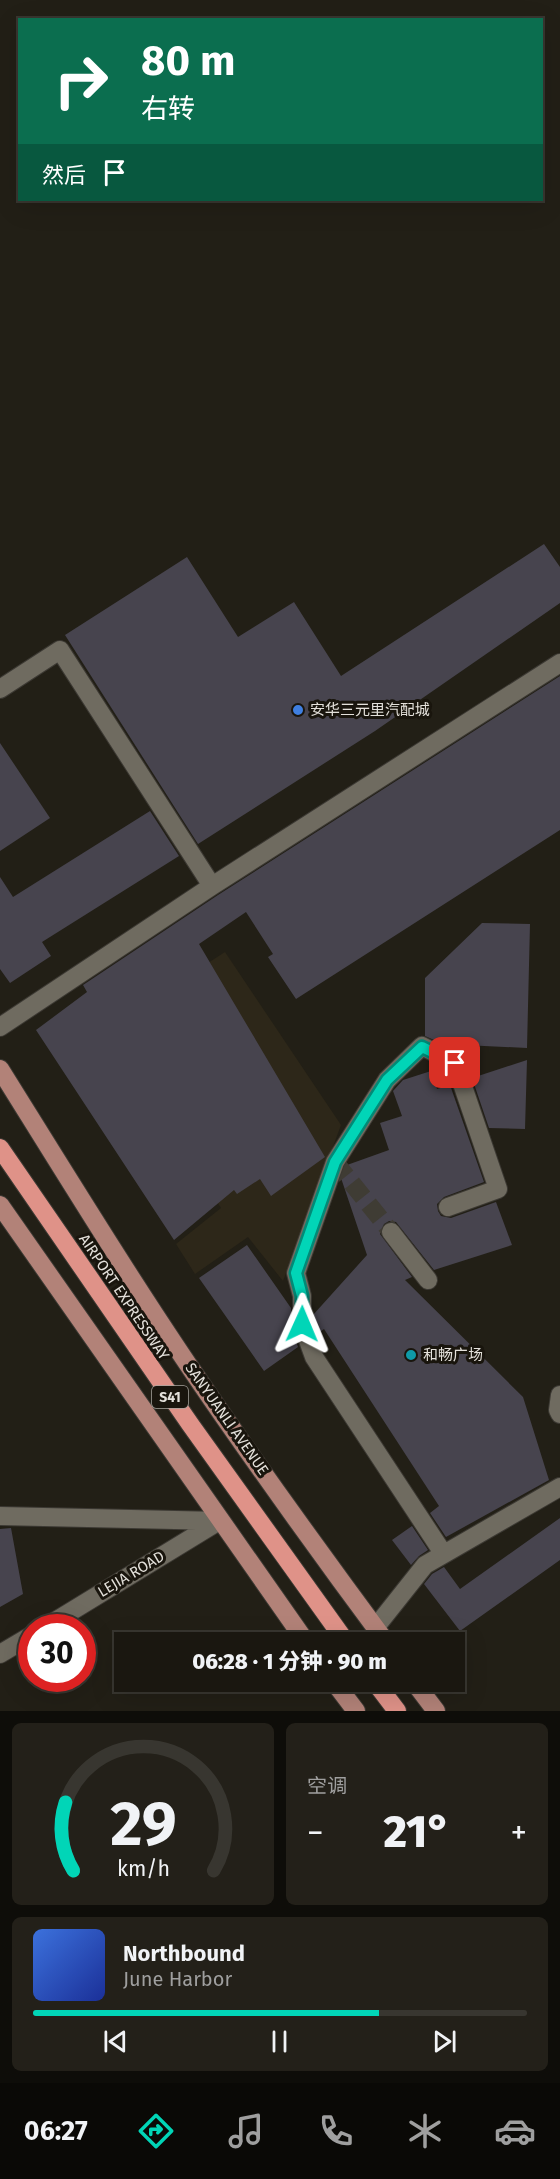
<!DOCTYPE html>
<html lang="zh">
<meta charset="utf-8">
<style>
:root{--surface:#1a1710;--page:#232019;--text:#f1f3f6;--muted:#9f9f9f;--line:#383630;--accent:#01d5b7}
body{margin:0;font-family:"Fira Sans","Noto Sans SC",sans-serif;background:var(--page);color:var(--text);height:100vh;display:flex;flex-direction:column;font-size:22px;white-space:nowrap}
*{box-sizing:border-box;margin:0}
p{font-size:20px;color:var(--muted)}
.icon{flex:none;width:33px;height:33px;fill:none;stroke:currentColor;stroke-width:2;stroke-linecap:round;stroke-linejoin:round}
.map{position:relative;height:1711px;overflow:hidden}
.drawer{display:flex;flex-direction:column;gap:12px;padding:12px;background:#0e0d09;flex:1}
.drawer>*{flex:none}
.hud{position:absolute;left:18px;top:18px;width:525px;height:183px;border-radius:0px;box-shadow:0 6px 24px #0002,0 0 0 2px var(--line);background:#0b6e4f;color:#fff;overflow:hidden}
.speed{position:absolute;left:18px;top:1614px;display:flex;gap:12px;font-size:30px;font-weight:700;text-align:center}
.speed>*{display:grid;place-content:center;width:78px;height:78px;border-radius:50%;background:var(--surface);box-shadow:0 6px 24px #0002,0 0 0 2px var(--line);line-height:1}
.speed .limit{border:9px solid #d22;background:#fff;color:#111}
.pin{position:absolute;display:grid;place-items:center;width:51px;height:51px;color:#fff;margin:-26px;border-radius:12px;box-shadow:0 3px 9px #0006}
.me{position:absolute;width:66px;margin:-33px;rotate:1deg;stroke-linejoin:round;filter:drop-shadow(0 0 4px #0008)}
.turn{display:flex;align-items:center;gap:21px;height:126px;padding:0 24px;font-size:27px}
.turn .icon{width:78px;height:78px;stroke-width:2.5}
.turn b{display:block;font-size:42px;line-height:51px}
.then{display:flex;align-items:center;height:57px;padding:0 24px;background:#0003;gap:12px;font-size:22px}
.big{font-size:45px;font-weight:800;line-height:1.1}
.drawer .card{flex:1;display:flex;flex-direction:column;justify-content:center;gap:9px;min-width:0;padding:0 21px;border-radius:9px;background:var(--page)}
.drawer .dial{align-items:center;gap:0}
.dial svg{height:156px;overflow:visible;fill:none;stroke:var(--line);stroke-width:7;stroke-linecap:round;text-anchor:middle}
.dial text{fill:var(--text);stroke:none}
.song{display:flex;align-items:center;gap:18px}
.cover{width:72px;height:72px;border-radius:9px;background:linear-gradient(135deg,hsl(220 70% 55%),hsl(230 70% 35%))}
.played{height:6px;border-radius:3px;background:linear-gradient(90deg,var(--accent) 70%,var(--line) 70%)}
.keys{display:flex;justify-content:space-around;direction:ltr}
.heat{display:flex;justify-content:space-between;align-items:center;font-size:33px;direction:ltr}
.drawer .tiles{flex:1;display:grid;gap:12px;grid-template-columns:1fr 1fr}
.card:last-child{grid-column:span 2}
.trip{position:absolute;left:114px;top:1632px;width:351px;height:60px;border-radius:0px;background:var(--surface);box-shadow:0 6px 24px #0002,0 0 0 2px var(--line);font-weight:800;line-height:60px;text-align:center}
.tabs{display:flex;height:96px;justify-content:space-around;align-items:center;background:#0a0906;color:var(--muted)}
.tabs .icon{width:42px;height:42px}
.tabs .on{color:var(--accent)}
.tabs b{font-size:27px;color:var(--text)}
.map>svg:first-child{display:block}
.built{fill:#2d2719}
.building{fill:#47444e}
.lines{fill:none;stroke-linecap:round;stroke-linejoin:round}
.minor-tunnel{stroke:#3f3c34;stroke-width:18;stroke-dasharray:18 9;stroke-linecap:butt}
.minor-casing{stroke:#3c3933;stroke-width:20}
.major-casing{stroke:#3c3933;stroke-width:20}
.highway-casing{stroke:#3c3933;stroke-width:20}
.minor{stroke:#6f6b60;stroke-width:18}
.major{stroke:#b28278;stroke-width:18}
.highway{stroke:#df9288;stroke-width:18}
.route-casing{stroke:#018a77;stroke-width:15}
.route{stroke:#01d5b7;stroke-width:10}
.shop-dot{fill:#3f7fe0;stroke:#19150d;stroke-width:2}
.culture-dot{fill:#0f9aa8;stroke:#19150d;stroke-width:2}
.labels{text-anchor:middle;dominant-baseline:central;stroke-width:6;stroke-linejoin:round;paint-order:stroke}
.shield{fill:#19150d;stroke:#a7a49d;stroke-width:1.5}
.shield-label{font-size:14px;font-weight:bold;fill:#e4e1db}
.poi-label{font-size:15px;fill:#e4e1db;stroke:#19150d;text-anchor:start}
.street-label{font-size:15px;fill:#e4e1db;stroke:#19150d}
</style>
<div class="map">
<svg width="560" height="1711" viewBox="0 0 560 1711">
<rect width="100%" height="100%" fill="#221f16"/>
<path class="built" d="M225 952 341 1125 283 1281 248 1237 195 1274 176 1244 221 1208 106 1029Z"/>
<path class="building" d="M544 544 560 567V603L375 731 198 844 65 635 187 557 238 637 294 602 341 676Z
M560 676V830L296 999 268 957 273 954 246 912 199 944 325 1157 271 1196 260 1179 237 1194 234 1190 174 1240 36 1030 87 992 83 985 218 895Z
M0 743 50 818 0 851Z
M150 811 179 856 42 942 51 956 10 983 0 969V877L13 897Z
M482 923 530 924 527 1048 443 1044 425 1036V978Z
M527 1060 525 1129 489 1128 472 1078Z
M431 1071 437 1089 450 1085 484 1182 444 1197 437 1204 438 1211 441 1216 451 1218 496 1202 512 1245 434 1270 396 1222 389 1221 384 1224 380 1234 412 1277 405 1280 523 1397 549 1480 446 1537 430 1513 439 1506 324 1329 317 1334 313 1322V1315L367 1255 341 1178 345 1167 347 1165 389 1150 380 1123 402 1116 393 1091 403 1080Z
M247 1245 291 1308V1327L298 1347 264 1371 199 1278Z
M560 1518V1560L460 1631 424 1584 432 1574 444 1567 460 1589Z
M412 1526 428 1550 419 1556 411 1565 392 1540Z
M11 1528 23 1594 0 1607V1529Z"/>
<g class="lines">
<path class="minor-tunnel" d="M335 1162 391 1232"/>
<g class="minor-casing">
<path id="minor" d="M0 689 60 650 212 886
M0 1027 212 886 560 663
M391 1232 428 1280
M560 1395 558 1410 560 1414
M0 1516 219 1521
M443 1553 314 1357 302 1324V1296L296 1273 335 1162 387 1080 422 1046 455 1063 498 1189 448 1207
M44 1628 219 1521
M375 1628 425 1565 560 1487
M0 1654 32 1635"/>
</g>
<g class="major-casing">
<path id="major" d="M0 1069C73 1186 145 1304 224 1417 277 1493 331 1568 386 1642
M0 1205 306 1642
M334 1682 356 1711
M414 1682 436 1711"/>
</g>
<g class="highway-casing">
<path id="highway" d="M0 1148 190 1424 346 1642
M375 1682 397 1711"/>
</g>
<use href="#minor" class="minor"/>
<use href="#major" class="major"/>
<use href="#highway" class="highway"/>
</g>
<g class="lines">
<g class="route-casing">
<path id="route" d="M302 1324V1296L296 1273 335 1162 387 1080 422 1047 455 1063"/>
</g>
<use href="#route" class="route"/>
</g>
<circle class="shop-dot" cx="298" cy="710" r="6"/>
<circle class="culture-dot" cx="411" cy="1355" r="6"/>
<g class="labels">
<rect class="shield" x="152" y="1386" width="36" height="22" rx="4.5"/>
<g class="shield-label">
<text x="170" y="1397">S41</text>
</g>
<g class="poi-label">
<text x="310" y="710">安华三元里汽配城</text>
<text x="423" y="1355">和畅广场</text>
</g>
<g class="street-label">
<text transform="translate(124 1297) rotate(56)">AIRPORT EXPRESSWAY</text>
<text transform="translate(227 1419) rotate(55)">SANYUANLI AVENUE</text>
<text transform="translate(131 1574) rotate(-31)">LEJIA ROAD</text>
</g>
</g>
</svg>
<div class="speed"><div class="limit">30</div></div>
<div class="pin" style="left:455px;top:1063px;background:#d93025"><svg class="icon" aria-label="arrive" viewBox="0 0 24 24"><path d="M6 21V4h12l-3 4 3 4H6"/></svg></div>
<svg class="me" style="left:302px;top:1324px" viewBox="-20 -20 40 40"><path d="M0-17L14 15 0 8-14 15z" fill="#01d5b7" stroke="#fff" stroke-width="4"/></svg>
<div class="trip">06:28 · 1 分钟 · 90 m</div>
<div class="hud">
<div class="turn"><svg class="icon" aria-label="right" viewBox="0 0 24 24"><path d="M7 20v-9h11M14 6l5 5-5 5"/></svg><div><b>80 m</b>右转</div></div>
<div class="then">然后<svg class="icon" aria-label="arrive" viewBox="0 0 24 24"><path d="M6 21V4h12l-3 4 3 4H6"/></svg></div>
</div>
</div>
<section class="drawer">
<div class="tiles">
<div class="card dial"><svg viewBox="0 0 100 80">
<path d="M14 69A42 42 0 1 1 86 69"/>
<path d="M14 69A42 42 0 0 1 10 34" stroke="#01d5b7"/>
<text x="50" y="56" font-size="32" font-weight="700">29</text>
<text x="50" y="72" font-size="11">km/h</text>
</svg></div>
<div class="card"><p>空调</p>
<div class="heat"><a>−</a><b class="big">21°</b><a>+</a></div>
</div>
<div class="card">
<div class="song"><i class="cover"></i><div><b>Northbound</b><p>June Harbor</p></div></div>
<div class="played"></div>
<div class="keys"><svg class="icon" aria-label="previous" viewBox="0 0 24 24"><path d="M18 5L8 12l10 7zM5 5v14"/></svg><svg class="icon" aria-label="pause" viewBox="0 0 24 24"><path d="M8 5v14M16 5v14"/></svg><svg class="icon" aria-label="next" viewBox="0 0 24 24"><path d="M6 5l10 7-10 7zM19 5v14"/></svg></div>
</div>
</div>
</section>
<nav class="tabs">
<b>06:27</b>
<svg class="icon on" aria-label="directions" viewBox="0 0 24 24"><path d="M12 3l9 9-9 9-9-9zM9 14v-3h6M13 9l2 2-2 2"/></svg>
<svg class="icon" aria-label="music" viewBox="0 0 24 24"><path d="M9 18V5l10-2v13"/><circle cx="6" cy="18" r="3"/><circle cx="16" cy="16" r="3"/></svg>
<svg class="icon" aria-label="phone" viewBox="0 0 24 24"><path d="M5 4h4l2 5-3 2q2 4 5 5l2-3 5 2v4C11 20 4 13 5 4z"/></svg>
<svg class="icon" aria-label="climate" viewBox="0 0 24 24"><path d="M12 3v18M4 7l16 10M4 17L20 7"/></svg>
<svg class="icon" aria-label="car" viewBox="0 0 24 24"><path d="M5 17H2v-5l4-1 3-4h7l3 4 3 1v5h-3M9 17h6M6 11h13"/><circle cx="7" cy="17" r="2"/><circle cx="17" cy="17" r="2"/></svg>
</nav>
